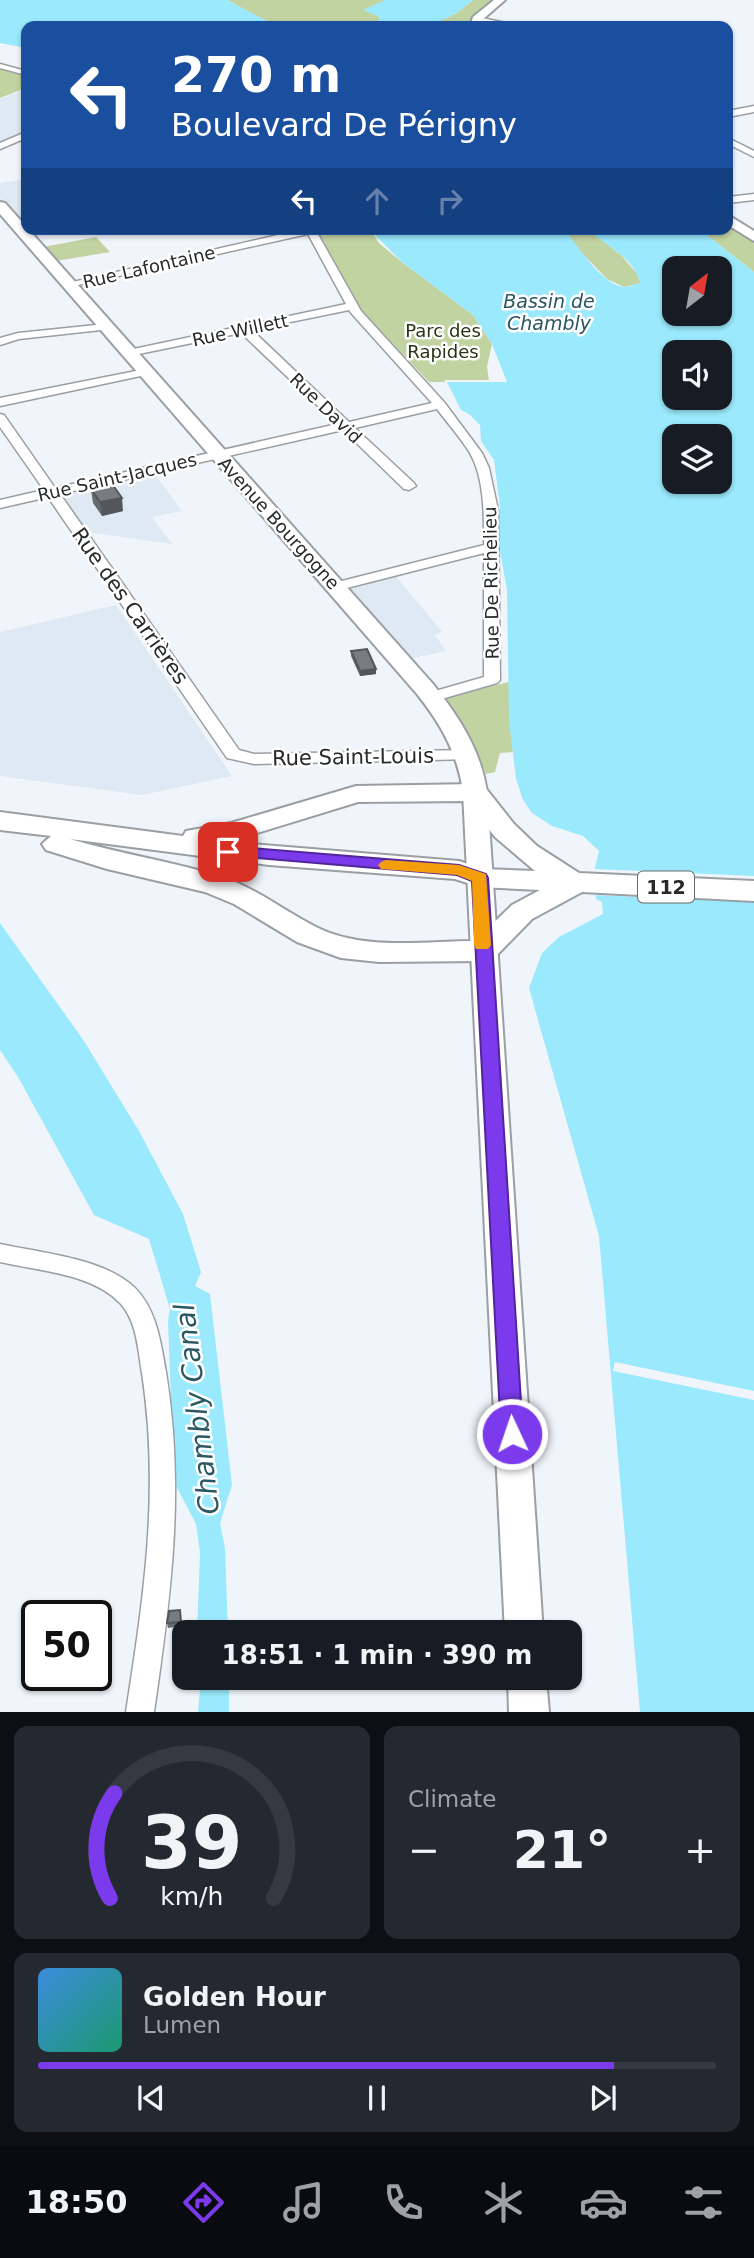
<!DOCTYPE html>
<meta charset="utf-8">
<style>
:root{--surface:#171b24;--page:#242831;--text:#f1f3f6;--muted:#9ea1a6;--line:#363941;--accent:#7c3aed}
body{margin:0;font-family:"DejaVu Sans",sans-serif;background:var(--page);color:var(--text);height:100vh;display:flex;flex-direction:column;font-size:26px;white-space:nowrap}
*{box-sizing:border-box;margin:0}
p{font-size:23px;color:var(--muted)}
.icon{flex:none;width:38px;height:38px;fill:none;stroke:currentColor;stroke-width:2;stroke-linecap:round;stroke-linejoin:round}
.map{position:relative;height:1712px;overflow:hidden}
.details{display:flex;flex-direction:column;gap:14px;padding:14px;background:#0d0f14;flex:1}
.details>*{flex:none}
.top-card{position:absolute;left:21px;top:21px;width:712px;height:214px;border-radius:14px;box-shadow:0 2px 5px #0004;background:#1a4fa0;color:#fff;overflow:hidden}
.needle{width:46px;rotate:31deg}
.fabs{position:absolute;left:662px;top:256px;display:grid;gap:14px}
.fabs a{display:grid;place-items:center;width:70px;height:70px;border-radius:14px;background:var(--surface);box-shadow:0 2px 5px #0004;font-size:35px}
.speed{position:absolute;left:21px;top:1600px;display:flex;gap:14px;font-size:35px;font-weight:700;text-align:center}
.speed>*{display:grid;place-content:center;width:91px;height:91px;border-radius:50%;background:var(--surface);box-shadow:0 2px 5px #0004;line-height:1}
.speed .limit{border:4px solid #111;border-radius:10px;background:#fff;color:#111}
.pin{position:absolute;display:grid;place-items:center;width:60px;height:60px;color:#fff;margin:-30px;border-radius:14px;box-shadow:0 4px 10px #0006}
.me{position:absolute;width:77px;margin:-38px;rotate:357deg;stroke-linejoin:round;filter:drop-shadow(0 0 5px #0008)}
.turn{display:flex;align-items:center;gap:24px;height:147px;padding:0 35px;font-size:32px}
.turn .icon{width:91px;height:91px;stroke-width:2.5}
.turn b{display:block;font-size:49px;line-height:60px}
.lanes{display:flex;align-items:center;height:66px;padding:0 35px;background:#0003;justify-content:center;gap:35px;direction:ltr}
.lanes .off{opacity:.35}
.big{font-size:52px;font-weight:600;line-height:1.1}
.details .tile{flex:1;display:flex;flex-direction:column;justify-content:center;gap:10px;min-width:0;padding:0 24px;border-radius:14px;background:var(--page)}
.details .dial{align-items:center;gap:0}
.dial svg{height:182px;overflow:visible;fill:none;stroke:var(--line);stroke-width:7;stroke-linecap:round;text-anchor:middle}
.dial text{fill:var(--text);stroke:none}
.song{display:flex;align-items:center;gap:21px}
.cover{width:84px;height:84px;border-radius:10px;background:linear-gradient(135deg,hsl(210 70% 55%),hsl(160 70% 35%))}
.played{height:7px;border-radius:4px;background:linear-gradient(90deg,var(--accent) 85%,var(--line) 85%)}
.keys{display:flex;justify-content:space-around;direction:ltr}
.heat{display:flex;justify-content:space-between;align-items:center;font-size:38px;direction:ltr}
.details .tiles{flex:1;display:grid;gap:14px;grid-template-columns:1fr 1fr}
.tile:last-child{grid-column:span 2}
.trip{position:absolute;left:172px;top:1620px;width:410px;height:70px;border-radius:14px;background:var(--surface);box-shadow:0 2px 5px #0004;font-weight:600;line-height:70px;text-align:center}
.dock{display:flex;height:112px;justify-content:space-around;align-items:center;background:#090b0e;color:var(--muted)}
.dock .icon{width:49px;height:49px}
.dock .active{color:var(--accent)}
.dock b{font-size:32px;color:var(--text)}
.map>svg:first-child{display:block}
.built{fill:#dee9f4}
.green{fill:#c2d3a2}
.water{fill:#9ae9fc;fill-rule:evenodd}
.pier{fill:#f0f5fb}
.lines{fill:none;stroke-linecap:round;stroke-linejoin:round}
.street-casing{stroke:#9a9fa4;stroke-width:3}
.secondary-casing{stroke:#9a9fa4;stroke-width:4}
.primary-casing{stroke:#9a9fa4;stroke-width:4}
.street{fill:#fff;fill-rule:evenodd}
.secondary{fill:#fff;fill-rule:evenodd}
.primary{fill:#fff;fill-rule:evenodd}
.wall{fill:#666b6f}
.shaded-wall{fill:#53575a}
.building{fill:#777c81;stroke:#53575a;stroke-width:2}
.route{fill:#7c3aed;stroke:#51269a;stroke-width:2}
.slow{fill:#f59e0b}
.labels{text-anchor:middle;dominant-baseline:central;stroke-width:5;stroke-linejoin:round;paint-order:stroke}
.far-street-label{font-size:18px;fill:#27292b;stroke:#fff}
.far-park-label{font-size:18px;fill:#293313;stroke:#fff}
.far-water-label{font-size:19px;font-style:italic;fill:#2a5762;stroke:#fff}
.shield{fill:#fff;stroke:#68696b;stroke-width:2}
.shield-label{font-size:19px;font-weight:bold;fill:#27292b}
.street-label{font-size:21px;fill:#27292b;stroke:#fff}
.near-water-label{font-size:28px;font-style:italic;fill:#2a5762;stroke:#fff}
</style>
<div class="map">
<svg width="754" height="1712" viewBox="0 0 754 1712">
<rect width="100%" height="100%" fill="#f0f5fb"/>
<path class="built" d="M26 89V135L0 146V99Z
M26 179V223L23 224 0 198V183Z
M155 474 182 511 152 517 172 544 87 532 62 495Z
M395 575 442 632 435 635 446 651 409 659 348 589Z
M116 605 232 776 142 795 0 776V632Z"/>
<path class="green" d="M227 0H386L364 10 380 17 377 25 276 26Z
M473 0H499L477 18 475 26H429L457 13Z
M0 66 26 73V88L0 98Z
M728 219 754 237V272L699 229H728Z
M314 229H370L379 243 403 263 473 315 492 344 487 367 489 380H445V382H429L353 302Z
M563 229H588L621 255 639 276 641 283 624 287 607 279 573 244Z
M96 237 110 252 56 261 43 247Z
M509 682 513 752 500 753 495 772 486 774 473 743 446 700 452 695Z"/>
<path class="water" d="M0 0H227L276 26H26V48L0 43Z
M386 0H473L457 13 429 26H362L377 25 380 17 363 10Z
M369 229H564C578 245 600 284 624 287 628 287 636 284 640 283 634 257 605 246 588 229H699L754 272V1712H640L599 1236 529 988 542 953 559 937 603 914 602 902 596 899 595 868 599 851 583 836 552 826 532 813 523 800 516 779 509 721 507 590 500 551V507L494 460 481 441 480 425 469 414 461 410 447 382H507L492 344 473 315 403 263ZM674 268H719V313H674ZM674 352H719V397H674ZM674 436H719V481H674Z
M0 923 84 1041 139 1131 183 1214 201 1272 195 1286 210 1294 232 1485 220 1523 225 1548 228 1633H197L200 1552 196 1524 174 1482 168 1320 170 1309 149 1239 94 1215 18 1077 0 1050Z
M201 1678H229V1712H198Z"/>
<path class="pier" d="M592 865 593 869 754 876V902L592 895Z
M615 1362 754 1391V1400L613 1371Z"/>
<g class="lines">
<g class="street-casing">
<path id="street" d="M477 17 511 24 512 26 474 21Z
M0 64 26 71V75L0 68Z
M754 106V112L728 117V111Z
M26 132V138L0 149V143Z
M728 138 754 151V157L728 144Z
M754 194V200L728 203V197Z
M304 229H315L361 311 444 402 482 453 489 468 498 510 500 680 497 683 431 702 423 697 425 694 484 677V553L335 591 328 587 330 584 484 545C484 516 485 480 470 453 461 438 448 424 437 409L355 428 414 483 416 486 409 490 404 489 343 430 60 494 239 750 254 754 467 750 473 751 475 755 473 759 254 764 227 758 48 497 0 508V500L44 490 0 427V414L4 415 55 488 337 424 241 333 129 356 123 353 129 350 346 304 308 234 69 287 64 284ZM349 310 352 314 432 403 349 422 252 330Z
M106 324 110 325V329L19 339 0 345V338L18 333Z
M146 369 152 372 150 374 0 406V398Z
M0 1244C41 1253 104 1258 135 1288 157 1310 161 1344 166 1372 185 1490 171 1595 154 1712H126C144 1596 160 1491 142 1373 138 1350 137 1321 120 1303 91 1273 38 1271 0 1262Z"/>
</g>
<g class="secondary-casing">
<path id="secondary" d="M494 0H505L482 20 480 26H470L473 17Z
M0 202 5 203 433 684C459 717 481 750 487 792L543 1633H505L463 792C458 754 441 724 417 694L0 214Z
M728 215 754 231V241L728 225Z
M508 1678H546L549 1712H509Z"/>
</g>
<g class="primary-casing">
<path id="primary" d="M475 784 484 786 514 824 537 846 579 873 754 881V901L582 892 532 919 494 958 483 961 379 962 341 958 297 942 234 904 205 892 107 869 46 850 42 844 51 836 0 830V812L183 836 186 831 231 823 356 786ZM467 801 495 837 535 871 483 869 459 861 228 842 358 802ZM70 839 269 865 455 879 480 887 540 890 512 905 475 941C425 941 363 951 316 927 284 911 256 888 222 877 172 861 120 854 70 839Z"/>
</g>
<use href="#street" class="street"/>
<use href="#secondary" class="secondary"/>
<use href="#primary" class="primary"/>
</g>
<path class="wall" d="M91 489 123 511 102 516 93 503Z
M351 651 376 674 360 676 351 656Z
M180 1610 182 1626 168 1628 167 1623Z"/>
<path class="shaded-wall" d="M122 498 123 511 102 516 100 502Z
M376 669V674L360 676V671Z"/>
<path class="building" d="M112 484 122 498 100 502 91 489Z
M367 649 376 669 360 671 351 651Z
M180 1610 181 1622 167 1623 169 1611Z"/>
<path class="route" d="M228 846 459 865 486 874 488 878 523 1434 520 1441 512 1444 504 1441 501 1434 472 881 457 875 223 855 220 852Z"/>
<path class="slow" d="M386 860 459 865 486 874 491 945 488 949H476L474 945 472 881 457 875 381 869 378 865 381 862Z"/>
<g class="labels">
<g class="far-street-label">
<text transform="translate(149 267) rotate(-13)">Rue Lafontaine</text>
<text transform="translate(240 330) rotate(-12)">Rue Willett</text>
<text transform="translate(326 408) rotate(44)">Rue David</text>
<text transform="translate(117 477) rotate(-13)">Rue Saint-Jacques</text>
<text transform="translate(279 523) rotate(48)">Avenue Bourgogne</text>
<text transform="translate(491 583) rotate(-91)">Rue De Richelieu</text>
</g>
<g class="far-park-label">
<text x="443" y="330">Parc des<tspan x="443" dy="21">Rapides</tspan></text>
</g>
<g class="far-water-label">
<text x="549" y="301">Bassin de<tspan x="549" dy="22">Chambly</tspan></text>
</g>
<rect class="shield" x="638" y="871.5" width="56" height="31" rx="5"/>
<g class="shield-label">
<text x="666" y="887">112</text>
</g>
<g class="street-label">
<text transform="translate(130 606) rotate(55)">Rue des Carrières</text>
<text transform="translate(353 757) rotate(-1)">Rue Saint-Louis</text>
</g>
<g class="near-water-label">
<text transform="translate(197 1409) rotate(-97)">Chambly Canal</text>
</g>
</g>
</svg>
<div class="fabs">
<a><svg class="needle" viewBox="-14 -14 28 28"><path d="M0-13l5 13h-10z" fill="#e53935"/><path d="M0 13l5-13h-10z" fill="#9ea1a6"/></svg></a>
<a><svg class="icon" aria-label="sound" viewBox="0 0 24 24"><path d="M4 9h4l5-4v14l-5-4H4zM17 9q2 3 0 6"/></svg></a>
<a><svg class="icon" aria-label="layers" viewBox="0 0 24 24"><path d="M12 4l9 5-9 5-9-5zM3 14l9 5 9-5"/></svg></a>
</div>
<div class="speed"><div class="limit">50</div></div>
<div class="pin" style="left:228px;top:852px;background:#d93025"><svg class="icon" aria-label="arrive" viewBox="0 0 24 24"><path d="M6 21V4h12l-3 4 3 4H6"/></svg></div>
<svg class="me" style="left:512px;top:1434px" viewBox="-20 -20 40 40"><circle r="17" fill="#7c3aed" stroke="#fff" stroke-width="3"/><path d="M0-11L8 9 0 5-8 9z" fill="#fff"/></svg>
<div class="trip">18:51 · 1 min · 390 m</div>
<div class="top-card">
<div class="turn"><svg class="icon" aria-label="left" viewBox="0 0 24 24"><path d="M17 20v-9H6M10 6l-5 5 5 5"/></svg><div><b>270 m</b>Boulevard De Périgny</div></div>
<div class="lanes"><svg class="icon" aria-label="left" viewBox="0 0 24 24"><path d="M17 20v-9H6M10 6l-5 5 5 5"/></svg><svg class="icon off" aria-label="ahead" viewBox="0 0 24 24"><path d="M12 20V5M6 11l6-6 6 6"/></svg><svg class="icon off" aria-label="right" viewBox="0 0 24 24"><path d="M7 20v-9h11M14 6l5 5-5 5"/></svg></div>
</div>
</div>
<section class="details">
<div class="tiles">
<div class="tile dial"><svg viewBox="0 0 100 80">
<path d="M14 69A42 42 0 1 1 86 69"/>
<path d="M14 69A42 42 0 0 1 16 23" stroke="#7c3aed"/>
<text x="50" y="56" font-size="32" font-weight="700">39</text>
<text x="50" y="72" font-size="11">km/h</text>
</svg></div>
<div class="tile"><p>Climate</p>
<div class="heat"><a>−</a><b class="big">21°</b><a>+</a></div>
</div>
<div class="tile">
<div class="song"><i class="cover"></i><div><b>Golden Hour</b><p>Lumen</p></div></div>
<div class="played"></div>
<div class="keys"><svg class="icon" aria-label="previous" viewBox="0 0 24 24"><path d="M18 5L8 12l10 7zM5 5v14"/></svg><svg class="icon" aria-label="pause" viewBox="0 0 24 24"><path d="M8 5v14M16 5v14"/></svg><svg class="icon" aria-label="next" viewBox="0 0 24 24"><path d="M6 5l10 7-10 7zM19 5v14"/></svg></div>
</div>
</div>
</section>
<nav class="dock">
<b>18:50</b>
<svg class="icon active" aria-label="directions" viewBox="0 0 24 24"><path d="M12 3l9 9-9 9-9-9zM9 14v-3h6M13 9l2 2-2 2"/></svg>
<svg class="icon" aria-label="music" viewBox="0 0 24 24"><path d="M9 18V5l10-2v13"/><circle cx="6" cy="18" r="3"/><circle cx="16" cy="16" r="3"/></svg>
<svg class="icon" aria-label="phone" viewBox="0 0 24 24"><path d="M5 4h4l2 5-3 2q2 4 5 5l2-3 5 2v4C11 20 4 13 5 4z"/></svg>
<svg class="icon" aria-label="climate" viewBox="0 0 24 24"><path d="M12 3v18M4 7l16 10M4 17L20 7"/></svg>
<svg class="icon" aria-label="car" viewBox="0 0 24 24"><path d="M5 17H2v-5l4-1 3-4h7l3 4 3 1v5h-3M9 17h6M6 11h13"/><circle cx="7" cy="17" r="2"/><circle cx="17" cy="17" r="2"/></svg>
<svg class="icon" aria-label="filters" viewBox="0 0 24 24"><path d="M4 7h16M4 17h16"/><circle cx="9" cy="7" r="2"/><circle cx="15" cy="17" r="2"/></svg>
</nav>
